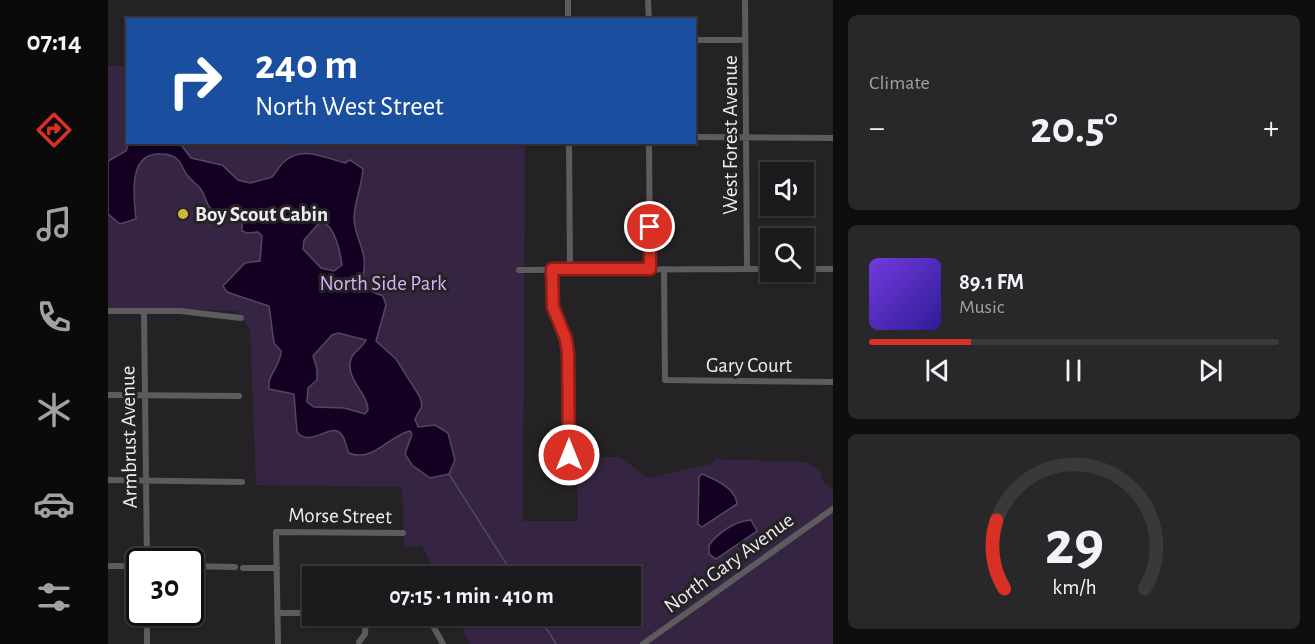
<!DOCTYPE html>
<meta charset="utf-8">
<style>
:root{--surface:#1b1a1c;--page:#282729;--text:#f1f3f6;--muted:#a0a1a3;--line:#39383b;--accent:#d93025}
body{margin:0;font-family:"Alegreya Sans",sans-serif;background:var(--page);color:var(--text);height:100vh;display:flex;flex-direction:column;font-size:22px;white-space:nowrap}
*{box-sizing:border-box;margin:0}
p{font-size:20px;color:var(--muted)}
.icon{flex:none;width:33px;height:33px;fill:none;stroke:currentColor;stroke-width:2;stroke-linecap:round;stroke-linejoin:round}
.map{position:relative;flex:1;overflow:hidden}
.panel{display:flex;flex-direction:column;gap:15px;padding:15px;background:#0f0e0f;width:482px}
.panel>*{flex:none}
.banner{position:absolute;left:18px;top:18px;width:570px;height:126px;border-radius:0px;box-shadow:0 2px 4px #0004,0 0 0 2px var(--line);background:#1a4fa0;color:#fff;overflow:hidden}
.tools{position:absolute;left:652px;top:162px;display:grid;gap:12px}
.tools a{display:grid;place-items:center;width:54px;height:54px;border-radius:0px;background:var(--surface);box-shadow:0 2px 4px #0004,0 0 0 2px var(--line);font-size:30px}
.speed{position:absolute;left:18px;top:548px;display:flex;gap:12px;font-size:30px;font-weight:700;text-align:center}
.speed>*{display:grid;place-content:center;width:78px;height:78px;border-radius:50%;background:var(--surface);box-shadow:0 2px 4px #0004,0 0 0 2px var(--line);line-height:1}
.speed .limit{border:3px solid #111;border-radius:9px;background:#fff;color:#111}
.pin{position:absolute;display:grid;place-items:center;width:51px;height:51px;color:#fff;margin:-26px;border:3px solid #fff;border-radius:50%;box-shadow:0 2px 6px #0007}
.me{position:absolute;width:66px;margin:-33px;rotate:0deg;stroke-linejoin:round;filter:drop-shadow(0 0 4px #0008)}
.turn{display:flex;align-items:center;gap:21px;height:126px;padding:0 30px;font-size:27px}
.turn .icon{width:78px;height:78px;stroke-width:2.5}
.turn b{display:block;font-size:42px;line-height:51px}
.big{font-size:45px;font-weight:600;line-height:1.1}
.panel .tile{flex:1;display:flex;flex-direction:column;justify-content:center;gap:9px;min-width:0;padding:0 21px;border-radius:9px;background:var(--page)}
.panel .dial{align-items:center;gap:0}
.dial svg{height:156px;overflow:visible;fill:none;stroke:var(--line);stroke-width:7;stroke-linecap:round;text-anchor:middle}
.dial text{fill:var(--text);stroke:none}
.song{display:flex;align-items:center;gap:18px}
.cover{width:72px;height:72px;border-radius:9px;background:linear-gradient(135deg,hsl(260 70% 55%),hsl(250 70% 35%))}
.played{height:6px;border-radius:3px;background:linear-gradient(90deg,var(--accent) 25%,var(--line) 25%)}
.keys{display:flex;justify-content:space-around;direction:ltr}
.heat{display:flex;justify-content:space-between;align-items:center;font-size:33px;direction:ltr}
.trip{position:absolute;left:194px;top:566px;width:339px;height:60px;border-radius:0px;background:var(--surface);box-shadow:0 2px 4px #0004,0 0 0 2px var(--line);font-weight:600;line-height:60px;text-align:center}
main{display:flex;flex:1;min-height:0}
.menu{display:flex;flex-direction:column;width:108px;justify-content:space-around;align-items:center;background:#0b0a0b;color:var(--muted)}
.menu .icon{width:42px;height:42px}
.menu .current{color:var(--accent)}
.menu b{font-size:27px;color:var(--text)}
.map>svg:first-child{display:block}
.green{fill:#362542}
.water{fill:#140022;stroke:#554760;stroke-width:1.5;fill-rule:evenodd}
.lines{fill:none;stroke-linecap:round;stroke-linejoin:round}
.stream{stroke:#554760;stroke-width:1.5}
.minor{stroke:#5c5b5d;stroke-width:6}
.route-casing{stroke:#8d1f18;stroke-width:15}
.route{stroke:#d93025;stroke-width:10}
.poi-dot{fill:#cdb938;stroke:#242225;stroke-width:2}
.labels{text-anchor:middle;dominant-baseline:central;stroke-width:6;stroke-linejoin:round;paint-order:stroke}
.street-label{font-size:21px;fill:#eeecef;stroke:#242225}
.poi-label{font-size:21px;font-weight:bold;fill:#eeecef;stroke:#242225;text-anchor:start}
.park-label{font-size:21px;fill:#d9aff9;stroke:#242225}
</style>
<main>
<nav class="menu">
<b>07:14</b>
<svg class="icon current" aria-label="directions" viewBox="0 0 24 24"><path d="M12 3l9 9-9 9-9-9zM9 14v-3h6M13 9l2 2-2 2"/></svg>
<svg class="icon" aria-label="music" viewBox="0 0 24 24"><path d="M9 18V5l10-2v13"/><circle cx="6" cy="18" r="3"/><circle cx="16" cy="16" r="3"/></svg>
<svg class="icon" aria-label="phone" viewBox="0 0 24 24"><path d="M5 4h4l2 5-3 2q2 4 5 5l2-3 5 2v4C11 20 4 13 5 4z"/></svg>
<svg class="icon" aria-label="climate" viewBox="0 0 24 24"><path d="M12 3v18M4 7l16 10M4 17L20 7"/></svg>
<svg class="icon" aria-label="car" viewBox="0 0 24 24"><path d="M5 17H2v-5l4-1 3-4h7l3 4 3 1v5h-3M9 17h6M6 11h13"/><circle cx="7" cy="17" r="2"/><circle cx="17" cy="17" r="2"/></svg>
<svg class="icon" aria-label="filters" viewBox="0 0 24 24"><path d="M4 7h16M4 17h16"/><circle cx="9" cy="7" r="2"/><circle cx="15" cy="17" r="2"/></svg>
</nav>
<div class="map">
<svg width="726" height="644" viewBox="0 0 726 644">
<rect width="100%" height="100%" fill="#242225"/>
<path class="green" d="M0 66H19L20 142 417 143 415 521H470L469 457H512L540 478 603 464 607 459 697 462 712 471 715 482 725 489V644H362L348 615H522V576H329L314 546 296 547 294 487 148 485 142 329 129 311 0 308Z"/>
<path class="water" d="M71 142 83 158 114 165 130 180 142 183 164 177C168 173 171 166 176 162 194 145 217 158 237 163L242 160 255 169C254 186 246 202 246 219 248 245 263 252 253 283L264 292 275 296 278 305 268 341 288 359 312 397 314 406 307 419 310 427 327 425 340 433 347 460 341 474 322 478 304 465 297 454 304 434 302 431C282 435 264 463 241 453 238 448 238 440 234 435 224 420 203 449 189 432L186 394 161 389C159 374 173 366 173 351L166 343 161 306 119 292 115 286 137 263 152 261 154 236 150 232 139 233 134 231V217L130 213C121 214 111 215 103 209 98 204 97 194 92 188 88 184 83 180 79 175 75 170 74 163 69 159 65 155 58 154 52 154 19 153 26 198 28 219L12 224 0 214V161L18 151 21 143ZM213 221C227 226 232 251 234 265L226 271 213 268 195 249 196 240ZM230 333 258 340C254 349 243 352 242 363 240 381 260 394 260 410L257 414 236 408 206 407 199 402 200 388 209 380V369L205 356 224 335Z
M594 474C607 479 628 489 629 504L594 527 590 524 591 477Z
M643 520 649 531 608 559 601 554V545C611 532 627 521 643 520Z"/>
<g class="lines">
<path class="stream" d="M341 474 406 576
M430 615 448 644"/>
<path class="minor" d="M460 0V20
M540 0 541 20
M637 0 639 269
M586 40H637
M586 137 726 138
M461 142 462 269
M541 142 542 269
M444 269 445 307 460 353 461 455
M556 269 557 380 726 382
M696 269H726
M411 270 663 269
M0 311H72L133 318
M36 312 39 561
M0 395 131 396
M0 480 134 482
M0 566H32
M82 566 127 567
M135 568H169
M39 612V644
M169 613H204
M302 615 325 626 335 644
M251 642 257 634 258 615
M170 644 168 532 295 533
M535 644 726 508"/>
</g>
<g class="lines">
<g class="route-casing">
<path id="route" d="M461 455 460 353 458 339 445 307 444 269H542V227"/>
</g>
<use href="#route" class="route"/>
</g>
<circle class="poi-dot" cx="75" cy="214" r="6"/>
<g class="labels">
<g class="street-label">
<text transform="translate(622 135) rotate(-90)">West Forest Avenue</text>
<text x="641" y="365">Gary Court</text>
<text transform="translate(21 437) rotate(-91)">Armbrust Avenue</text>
<text transform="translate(232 516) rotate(1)">Morse Street</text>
<text transform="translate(621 563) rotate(-36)">North Gary Avenue</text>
</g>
<g class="poi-label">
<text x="87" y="214">Boy Scout Cabin</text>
</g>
<g class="park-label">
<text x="275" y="283">North Side Park</text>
</g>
</g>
</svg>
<div class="tools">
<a><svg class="icon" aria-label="sound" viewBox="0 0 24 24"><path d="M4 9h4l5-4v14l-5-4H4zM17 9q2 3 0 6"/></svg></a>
<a><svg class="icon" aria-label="search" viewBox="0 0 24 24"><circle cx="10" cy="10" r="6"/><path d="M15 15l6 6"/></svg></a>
</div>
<div class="speed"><div class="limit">30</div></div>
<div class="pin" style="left:542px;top:227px;background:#d93025"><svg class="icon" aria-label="arrive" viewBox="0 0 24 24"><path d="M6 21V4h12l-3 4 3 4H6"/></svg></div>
<svg class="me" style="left:461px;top:455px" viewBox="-20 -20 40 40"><circle r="17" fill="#d93025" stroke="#fff" stroke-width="3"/><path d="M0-11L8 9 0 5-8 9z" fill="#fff"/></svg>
<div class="trip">07:15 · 1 min · 410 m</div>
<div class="banner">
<div class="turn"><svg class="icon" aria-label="right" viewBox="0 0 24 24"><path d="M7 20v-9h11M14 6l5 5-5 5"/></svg><div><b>240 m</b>North West Street</div></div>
</div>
</div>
<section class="panel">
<div class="tile"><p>Climate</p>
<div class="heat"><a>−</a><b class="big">20.5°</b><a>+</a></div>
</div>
<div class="tile">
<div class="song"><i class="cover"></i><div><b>89.1 FM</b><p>Music</p></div></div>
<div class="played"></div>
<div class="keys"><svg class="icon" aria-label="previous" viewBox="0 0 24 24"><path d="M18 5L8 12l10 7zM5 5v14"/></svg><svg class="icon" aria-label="pause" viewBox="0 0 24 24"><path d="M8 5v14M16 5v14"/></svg><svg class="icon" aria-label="next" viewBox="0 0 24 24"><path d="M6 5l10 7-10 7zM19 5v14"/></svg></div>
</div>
<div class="tile dial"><svg viewBox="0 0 100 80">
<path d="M14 69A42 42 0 1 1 86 69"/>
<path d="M14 69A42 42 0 0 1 10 34" stroke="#d93025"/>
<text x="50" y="56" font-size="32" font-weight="700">29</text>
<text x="50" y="72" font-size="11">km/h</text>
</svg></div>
</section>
</main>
